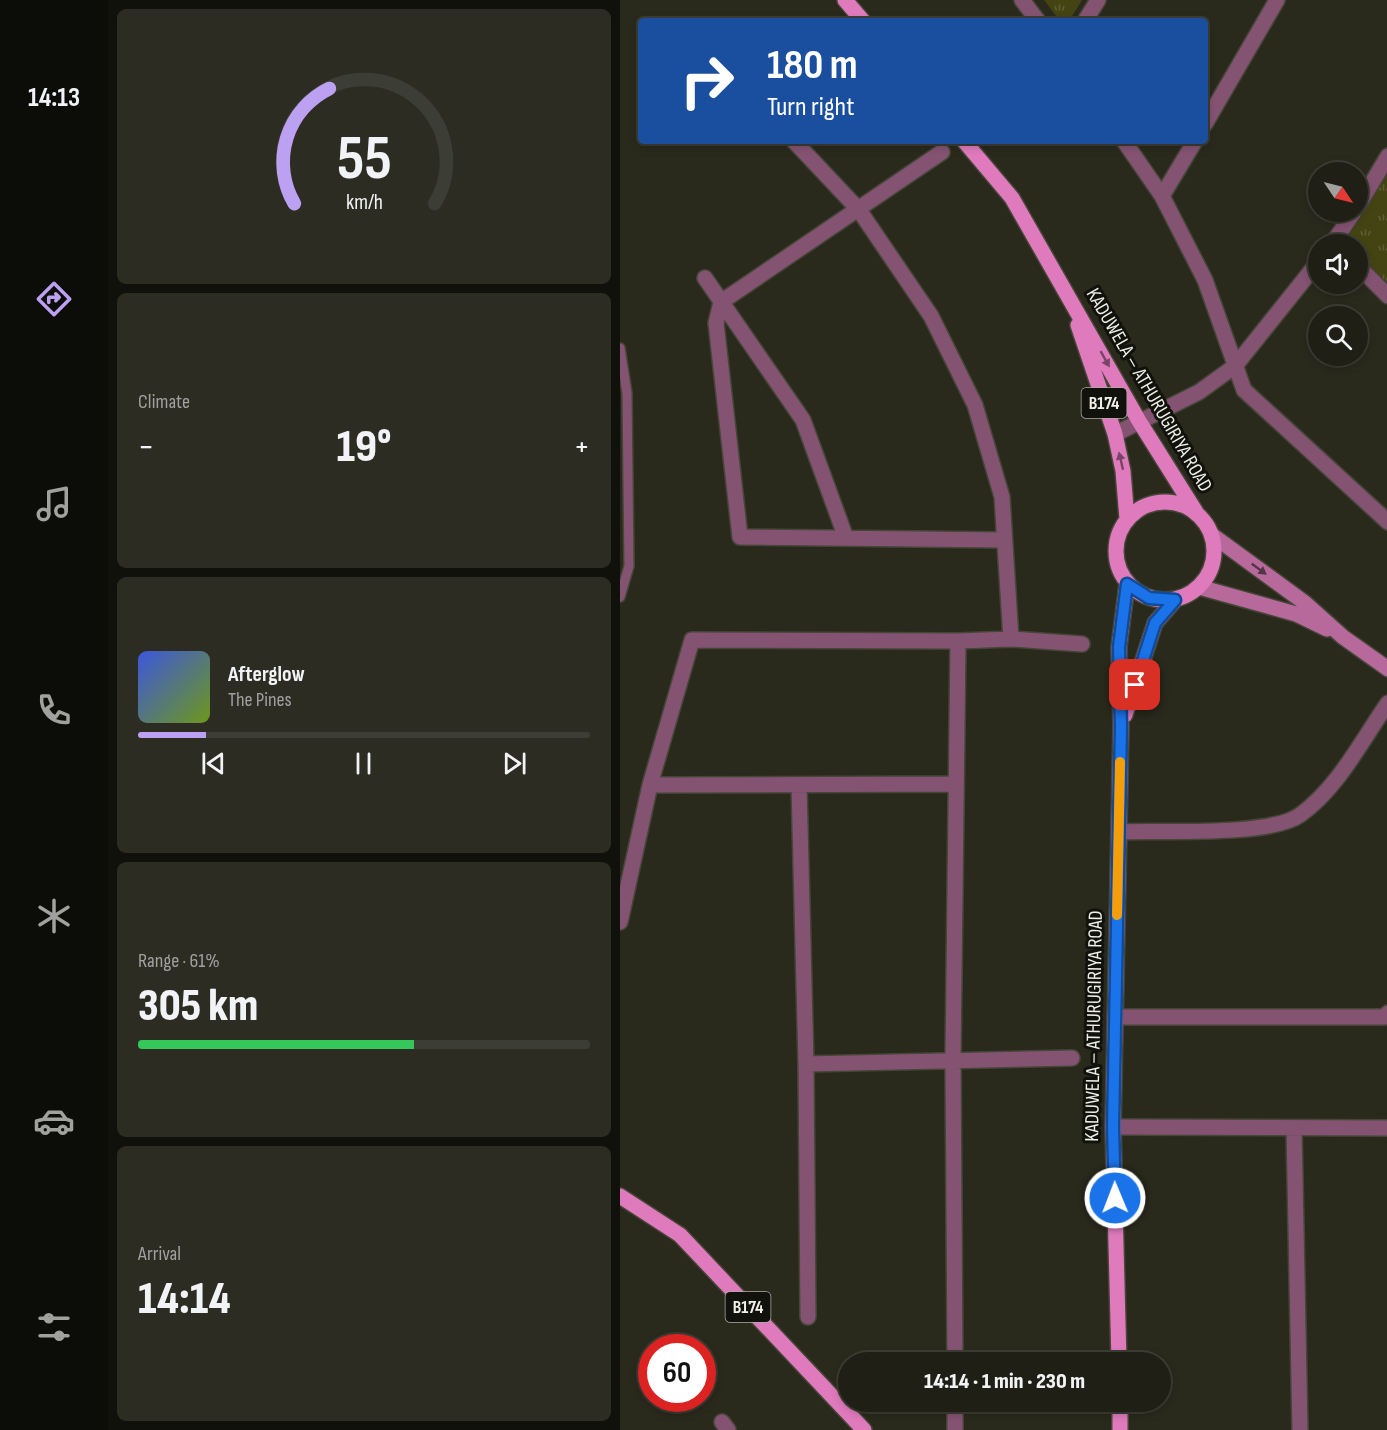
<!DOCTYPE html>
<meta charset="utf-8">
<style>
:root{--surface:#1f1f15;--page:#2c2c22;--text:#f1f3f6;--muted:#a1a2a0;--line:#3c3d34;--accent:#bca0f2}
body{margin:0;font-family:"Sofia Sans Condensed",sans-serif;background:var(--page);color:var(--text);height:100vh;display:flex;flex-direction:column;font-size:22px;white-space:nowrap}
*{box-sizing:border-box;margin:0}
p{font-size:20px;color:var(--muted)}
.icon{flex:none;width:33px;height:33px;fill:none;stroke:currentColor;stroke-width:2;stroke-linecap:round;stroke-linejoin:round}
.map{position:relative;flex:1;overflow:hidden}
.side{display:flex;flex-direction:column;gap:9px;padding:9px;background:#11110c;width:512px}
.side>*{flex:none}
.top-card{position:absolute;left:18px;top:18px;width:570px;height:126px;border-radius:6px;box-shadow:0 3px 9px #0003,0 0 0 2px var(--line);background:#1a4fa0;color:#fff;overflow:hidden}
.needle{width:39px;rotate:125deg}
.controls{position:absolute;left:688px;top:162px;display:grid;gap:12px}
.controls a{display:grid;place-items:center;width:60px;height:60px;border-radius:50%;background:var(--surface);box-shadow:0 3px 9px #0003,0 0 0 2px var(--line);font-size:30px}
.speed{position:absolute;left:18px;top:1334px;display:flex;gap:12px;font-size:30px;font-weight:700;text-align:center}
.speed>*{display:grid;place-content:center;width:78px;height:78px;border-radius:50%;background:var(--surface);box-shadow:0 3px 9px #0003,0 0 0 2px var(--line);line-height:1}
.speed .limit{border:9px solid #d22;background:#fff;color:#111}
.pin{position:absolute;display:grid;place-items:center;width:51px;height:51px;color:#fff;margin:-26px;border-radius:12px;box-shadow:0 3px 9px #0006}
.me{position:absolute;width:66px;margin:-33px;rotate:359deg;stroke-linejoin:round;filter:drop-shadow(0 0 4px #0008)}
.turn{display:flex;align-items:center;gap:21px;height:126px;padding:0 30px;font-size:27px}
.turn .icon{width:78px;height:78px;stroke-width:2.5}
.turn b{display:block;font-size:42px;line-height:51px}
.big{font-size:45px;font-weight:800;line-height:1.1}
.side .widget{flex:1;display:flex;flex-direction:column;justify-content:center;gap:9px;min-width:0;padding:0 21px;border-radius:9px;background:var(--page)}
.side .dial{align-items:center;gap:0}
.dial svg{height:156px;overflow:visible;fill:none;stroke:var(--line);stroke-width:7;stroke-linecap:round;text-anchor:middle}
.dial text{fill:var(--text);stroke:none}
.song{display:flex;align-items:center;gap:18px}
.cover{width:72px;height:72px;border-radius:9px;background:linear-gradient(135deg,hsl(230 70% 55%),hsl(80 70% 35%))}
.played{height:6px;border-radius:3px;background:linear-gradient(90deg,var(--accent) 15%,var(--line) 15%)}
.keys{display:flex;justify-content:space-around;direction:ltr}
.heat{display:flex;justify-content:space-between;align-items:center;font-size:33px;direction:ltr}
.charge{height:9px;border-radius:4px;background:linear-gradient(90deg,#34c759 61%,var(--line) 0)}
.trip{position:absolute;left:218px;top:1352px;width:333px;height:60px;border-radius:30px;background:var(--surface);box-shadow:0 3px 9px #0003,0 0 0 2px var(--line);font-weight:800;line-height:60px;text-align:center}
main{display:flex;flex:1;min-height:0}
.tab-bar{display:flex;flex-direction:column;width:108px;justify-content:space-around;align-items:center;background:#0c0c08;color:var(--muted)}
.tab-bar .icon{width:42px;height:42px}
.tab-bar .current{color:var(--accent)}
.tab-bar b{font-size:27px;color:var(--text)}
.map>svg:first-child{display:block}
.grass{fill:url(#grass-tufts)}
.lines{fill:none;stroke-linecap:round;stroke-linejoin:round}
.lane-casing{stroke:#454538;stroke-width:12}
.street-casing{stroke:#454538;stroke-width:18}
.secondary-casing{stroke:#454538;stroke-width:18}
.primary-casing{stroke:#454538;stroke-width:18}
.lane{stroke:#845372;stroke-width:9}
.street{stroke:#845372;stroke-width:15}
.secondary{stroke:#b7699c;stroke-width:15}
.primary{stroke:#df7abc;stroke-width:15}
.oneway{fill:#784664}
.oneway2{fill:#533546}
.route-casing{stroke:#114b97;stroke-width:15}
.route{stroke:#1a73e8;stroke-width:10}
.slow{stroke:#f59e0b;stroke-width:10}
.labels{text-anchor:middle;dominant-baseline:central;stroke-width:6;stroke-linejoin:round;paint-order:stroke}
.shield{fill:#11120c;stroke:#adada5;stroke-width:1.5}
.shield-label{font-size:18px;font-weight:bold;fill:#f0f0e7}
.street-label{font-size:20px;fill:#f0f0e7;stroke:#11120c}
</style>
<main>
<nav class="tab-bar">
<b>14:13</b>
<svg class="icon current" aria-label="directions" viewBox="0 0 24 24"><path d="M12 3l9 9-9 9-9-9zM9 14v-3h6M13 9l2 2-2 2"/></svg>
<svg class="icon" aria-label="music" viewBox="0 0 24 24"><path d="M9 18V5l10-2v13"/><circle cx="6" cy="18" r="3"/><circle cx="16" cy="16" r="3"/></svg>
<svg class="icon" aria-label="phone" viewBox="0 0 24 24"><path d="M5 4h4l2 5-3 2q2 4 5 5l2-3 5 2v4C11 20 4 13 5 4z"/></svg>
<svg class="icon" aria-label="climate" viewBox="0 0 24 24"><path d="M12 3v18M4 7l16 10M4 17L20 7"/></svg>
<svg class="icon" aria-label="car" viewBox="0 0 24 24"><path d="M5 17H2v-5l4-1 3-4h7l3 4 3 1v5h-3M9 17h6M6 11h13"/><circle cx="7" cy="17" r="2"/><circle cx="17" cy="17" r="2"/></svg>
<svg class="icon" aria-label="filters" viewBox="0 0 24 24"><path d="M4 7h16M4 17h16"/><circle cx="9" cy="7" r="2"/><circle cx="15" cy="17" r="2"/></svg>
</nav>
<section class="side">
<div class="widget dial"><svg viewBox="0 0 100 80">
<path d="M14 69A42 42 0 1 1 86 69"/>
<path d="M14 69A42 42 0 0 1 32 10" stroke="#bca0f2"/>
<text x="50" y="56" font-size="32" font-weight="700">55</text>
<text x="50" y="72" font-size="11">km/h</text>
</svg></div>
<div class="widget"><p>Climate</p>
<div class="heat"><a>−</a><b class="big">19°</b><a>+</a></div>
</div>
<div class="widget">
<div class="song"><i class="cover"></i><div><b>Afterglow</b><p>The Pines</p></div></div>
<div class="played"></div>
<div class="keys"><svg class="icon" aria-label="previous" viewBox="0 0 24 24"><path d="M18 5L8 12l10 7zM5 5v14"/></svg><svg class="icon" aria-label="pause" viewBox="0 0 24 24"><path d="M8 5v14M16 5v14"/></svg><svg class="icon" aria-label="next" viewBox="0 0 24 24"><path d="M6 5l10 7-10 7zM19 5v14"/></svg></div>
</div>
<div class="widget"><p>Range · 61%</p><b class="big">305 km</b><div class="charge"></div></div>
<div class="widget"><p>Arrival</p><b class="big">14:14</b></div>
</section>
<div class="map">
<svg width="768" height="1430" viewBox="0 0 768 1430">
<defs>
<pattern id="grass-tufts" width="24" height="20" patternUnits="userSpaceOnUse" patternTransform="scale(1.5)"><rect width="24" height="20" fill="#444312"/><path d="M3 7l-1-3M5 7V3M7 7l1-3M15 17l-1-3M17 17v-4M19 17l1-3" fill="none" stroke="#5f5e34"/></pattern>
</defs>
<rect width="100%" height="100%" fill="#29291c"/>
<path class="grass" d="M424 0H462L449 21H440Z
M767 156V296L738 266V244H717Z"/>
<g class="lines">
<g class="lane-casing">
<path id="lane" d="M0 348 7 393 9 566 0 597"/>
</g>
<g class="street-casing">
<path id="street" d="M402 0 418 21
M465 21 478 0
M585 124 657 0
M174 141 239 210 311 316 355 405 382 497 391 639
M504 141 542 196 585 280 624 390 768 522
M322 152 101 302 96 323 120 537 384 540
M542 196 575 141
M738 206 768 156
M712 244 734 212
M738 266 768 296
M85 278 183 420 226 538
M495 434 579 392 615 366 699 261
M338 641 391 639 462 644
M30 785 336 784
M179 785 186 1064 188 1317
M499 832C540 830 649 837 680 815 718 788 742 740 768 703
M0 922 30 785 72 640 338 641 333 1059 335 1362
M495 1017H764L768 1013
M186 1064 452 1058
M493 1127 768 1128
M674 1128 680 1430
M335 1401V1430
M102 1422 108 1430"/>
</g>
<g class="secondary-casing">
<path id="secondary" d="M592 535 685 603 723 637 768 669
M579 587 676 614 707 629"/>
</g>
<g class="primary-casing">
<path id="primary" d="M225 0 243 21
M344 141 392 198 519 421 576 512
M458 325 495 434 503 471 507 519
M496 551a49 49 0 1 1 98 0a49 49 0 1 1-98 0Z
M505 715 535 623 555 600
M0 1196 60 1235 244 1430
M499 1362 493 1127 501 727 499 647 507 584
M500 1430V1401"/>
</g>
<use href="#lane" class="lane"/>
<use href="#street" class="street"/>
<use href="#secondary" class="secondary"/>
<use href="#primary" class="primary"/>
</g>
<defs><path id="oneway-solid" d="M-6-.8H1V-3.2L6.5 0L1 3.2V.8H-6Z" transform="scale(1.5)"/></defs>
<g class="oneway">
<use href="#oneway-solid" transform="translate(485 359) rotate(61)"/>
<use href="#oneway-solid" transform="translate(501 461) rotate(-103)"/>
</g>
<use class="oneway2" href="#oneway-solid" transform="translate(639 569) rotate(36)"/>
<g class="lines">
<g class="route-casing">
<path id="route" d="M495 1198 493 1127 501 727 499 647 507 584 529 598 555 600 535 623 515 685"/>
</g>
<use href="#route" class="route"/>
<path class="slow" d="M497 915 500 762"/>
</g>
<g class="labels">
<g class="shield">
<rect x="461.5" y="388" width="45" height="30" rx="4.5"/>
<rect x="105.5" y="1292" width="45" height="30" rx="4.5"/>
</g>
<g class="shield-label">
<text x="484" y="403">B174</text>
<text x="128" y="1307">B174</text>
</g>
<g class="street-label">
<text transform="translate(529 390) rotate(60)">KADUWELA – ATHURUGIRIYA ROAD</text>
<text transform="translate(474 1026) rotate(-89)">KADUWELA – ATHURUGIRIYA ROAD</text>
</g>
</g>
</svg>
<div class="controls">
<a><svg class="needle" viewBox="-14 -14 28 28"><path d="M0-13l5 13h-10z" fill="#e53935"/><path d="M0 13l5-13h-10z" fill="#a1a2a0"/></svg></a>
<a><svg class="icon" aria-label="sound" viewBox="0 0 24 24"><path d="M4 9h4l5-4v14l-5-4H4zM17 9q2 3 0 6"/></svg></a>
<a><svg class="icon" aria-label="search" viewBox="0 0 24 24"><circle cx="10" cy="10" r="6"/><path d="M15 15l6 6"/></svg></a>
</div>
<div class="speed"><div class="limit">60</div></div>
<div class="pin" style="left:515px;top:685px;background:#d93025"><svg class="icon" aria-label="arrive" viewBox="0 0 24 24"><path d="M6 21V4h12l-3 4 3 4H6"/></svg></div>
<svg class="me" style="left:495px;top:1198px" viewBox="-20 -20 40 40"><circle r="17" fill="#1a73e8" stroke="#fff" stroke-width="3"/><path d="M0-11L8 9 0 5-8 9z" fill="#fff"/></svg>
<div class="trip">14:14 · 1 min · 230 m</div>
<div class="top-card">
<div class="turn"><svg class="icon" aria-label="right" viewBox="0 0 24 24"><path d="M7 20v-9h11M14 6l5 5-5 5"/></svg><div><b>180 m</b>Turn right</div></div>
</div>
</div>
</main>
